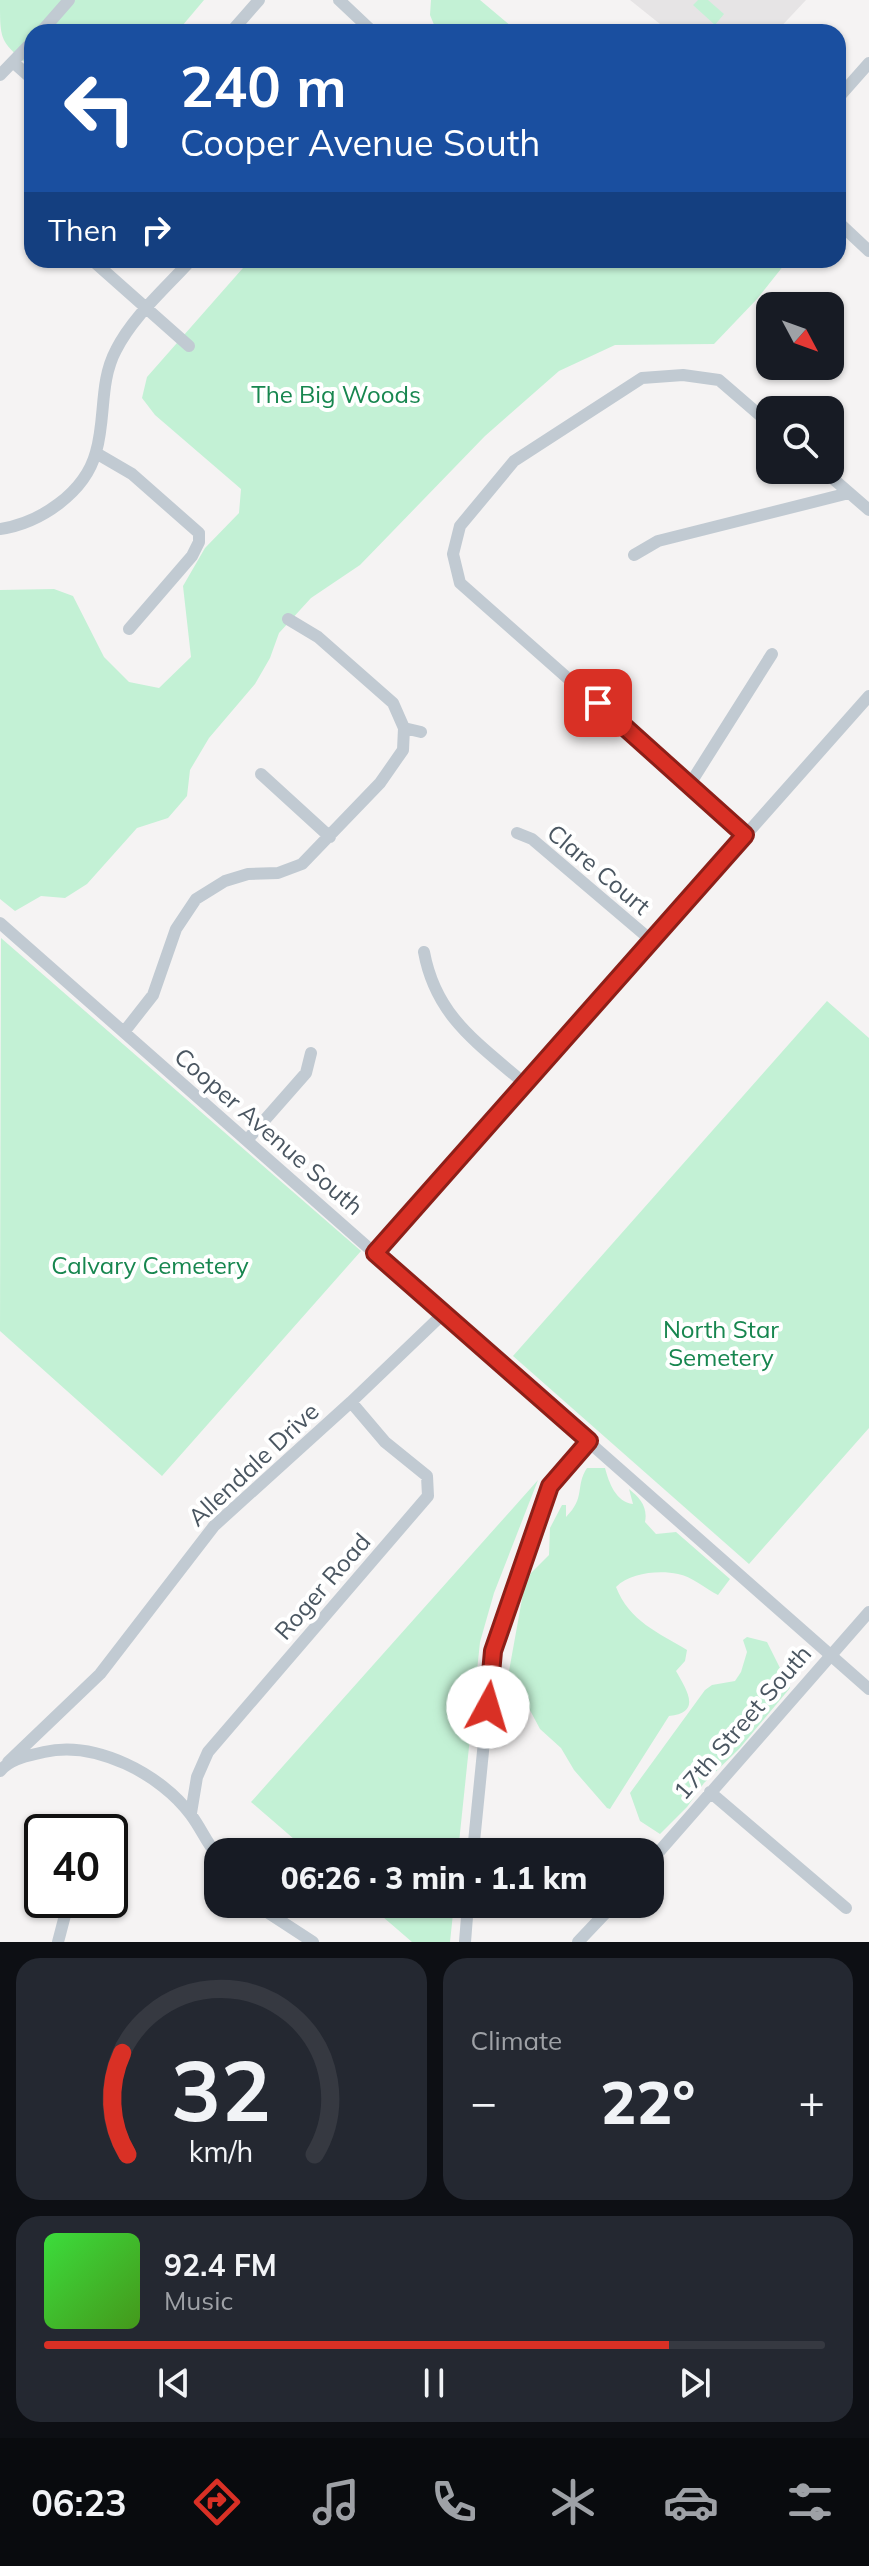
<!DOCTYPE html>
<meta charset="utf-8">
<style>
:root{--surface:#171b24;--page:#242831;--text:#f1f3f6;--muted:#9ea1a6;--line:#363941;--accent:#d93025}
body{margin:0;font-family:Mulish,sans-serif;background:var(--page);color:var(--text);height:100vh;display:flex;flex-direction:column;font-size:30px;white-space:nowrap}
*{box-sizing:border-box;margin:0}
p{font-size:26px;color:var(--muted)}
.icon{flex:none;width:44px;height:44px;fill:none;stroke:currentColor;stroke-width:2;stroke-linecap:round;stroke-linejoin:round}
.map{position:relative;height:1942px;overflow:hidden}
.sheet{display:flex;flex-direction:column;gap:16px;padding:16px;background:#0d0f14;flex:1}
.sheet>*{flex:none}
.top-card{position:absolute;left:24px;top:24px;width:822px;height:244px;border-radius:24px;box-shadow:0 2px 6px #0004;background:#1a4fa0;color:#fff;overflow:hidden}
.needle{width:52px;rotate:131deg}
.fabs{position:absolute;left:756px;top:292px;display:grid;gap:16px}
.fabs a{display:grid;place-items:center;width:88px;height:88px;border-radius:16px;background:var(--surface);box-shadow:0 2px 6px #0004;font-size:40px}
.speed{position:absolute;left:24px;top:1814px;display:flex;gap:16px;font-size:40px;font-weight:700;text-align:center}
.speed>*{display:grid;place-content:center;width:104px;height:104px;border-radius:50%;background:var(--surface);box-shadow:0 2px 6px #0004;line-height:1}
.speed .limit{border:4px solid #111;border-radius:12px;background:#fff;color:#111}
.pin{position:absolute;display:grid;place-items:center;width:68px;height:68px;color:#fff;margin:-34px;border-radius:16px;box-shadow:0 4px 12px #0006}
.me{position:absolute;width:88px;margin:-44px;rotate:6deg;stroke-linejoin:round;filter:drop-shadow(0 0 6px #0008)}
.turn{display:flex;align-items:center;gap:28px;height:168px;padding:0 24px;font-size:36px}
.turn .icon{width:104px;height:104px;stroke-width:2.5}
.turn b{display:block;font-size:56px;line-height:68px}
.then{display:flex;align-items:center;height:76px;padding:0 24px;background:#0003;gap:16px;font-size:30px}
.big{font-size:60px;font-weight:800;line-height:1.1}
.sheet .tile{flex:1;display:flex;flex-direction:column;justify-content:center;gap:12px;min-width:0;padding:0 28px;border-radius:24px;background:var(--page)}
.sheet .dial{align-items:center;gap:0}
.dial svg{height:208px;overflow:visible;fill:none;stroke:var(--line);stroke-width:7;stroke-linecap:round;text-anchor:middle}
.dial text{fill:var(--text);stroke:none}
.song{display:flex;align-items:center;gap:24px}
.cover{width:96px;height:96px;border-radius:12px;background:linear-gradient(135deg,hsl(120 70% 55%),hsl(100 70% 35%))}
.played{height:8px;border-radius:4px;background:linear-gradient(90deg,var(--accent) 80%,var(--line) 80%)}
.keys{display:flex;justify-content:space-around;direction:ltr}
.heat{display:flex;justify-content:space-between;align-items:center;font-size:44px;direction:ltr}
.sheet .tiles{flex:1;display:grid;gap:16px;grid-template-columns:1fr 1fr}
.tile:last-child{grid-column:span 2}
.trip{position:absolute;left:204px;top:1838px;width:460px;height:80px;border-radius:24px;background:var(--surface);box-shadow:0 2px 6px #0004;font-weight:800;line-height:80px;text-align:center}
.tab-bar{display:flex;height:128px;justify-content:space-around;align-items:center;background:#090b0e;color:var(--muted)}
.tab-bar .icon{width:56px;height:56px}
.tab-bar .current{color:var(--accent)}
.tab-bar b{font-size:36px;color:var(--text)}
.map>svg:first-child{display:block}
.education{fill:#e6e4e5}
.green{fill:#c3f1d5}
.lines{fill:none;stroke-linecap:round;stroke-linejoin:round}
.minor{stroke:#c1cad2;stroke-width:12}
.route-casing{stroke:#8d1f18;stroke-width:20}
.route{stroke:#d93025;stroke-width:14}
.labels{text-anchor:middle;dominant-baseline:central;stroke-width:8;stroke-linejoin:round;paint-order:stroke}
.park-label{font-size:24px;fill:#17864f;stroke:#fff}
.street-label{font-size:24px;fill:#4a5661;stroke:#fff}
</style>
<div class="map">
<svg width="869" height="1942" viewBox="0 0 869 1942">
<rect width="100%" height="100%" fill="#f5f3f3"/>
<path class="education" d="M630 0H806L776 32H670Z"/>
<path class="green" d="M0 0H204L177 32H32V68C0 41 0 42 0 0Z
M431 0H480L518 32H437L430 15Z
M698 0H708L724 14 715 25 693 5Z
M250 260H788L757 299 714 344 615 345 559 371 485 436 360 565 311 598 279 633 270 658 255 684 209 738 190 770 187 796 168 818 137 828 87 884 65 898 41 896 15 911 0 899V590L54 589 73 596 104 657 129 682 159 688 191 657 183 586 205 548 239 513 241 489 155 415 142 398 147 377Z
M1 938 361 1251 162 1476 0 1331Z
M827 1001 869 1038V1428L749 1564 513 1356Z
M587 1468H605C609 1483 616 1502 633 1504L629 1489C640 1498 648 1507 645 1522L656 1534 676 1532 730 1579 718 1595C706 1589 691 1576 678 1574 658 1570 630 1573 616 1587 629 1621 659 1633 687 1650L685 1661 676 1671C686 1689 703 1713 669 1716L610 1809 607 1808 574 1770 561 1748 540 1729 509 1671 524 1588 531 1573 549 1555 550 1528 562 1505H566V1517C586 1497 575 1486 587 1468Z
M538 1480 494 1593 480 1642 458 1852H309L251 1802Z
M747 1637 767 1642 790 1688 739 1749 704 1783 687 1807 660 1834 640 1821 630 1793 705 1690 712 1685 735 1681 741 1672 747 1652 743 1640Z
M368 1904H454L450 1942H412Z"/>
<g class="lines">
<path class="minor" d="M339 0 373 32
M41 32 69 0
M231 32 259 0
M14 63 32 79
M0 75 32 42
M838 98 869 63
M838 222 869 251
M92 260 189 346
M96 453 132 474 199 533V542L192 556 129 629
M823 470 869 510
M0 529C40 523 85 493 96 452 106 418 99 382 116 350 133 316 166 288 191 260
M634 555 658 541 849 493
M404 728 421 732
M261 774 330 837
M690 784 772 654
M517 833 532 839 652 941
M745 835 460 583 453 554 460 526 514 461 642 378 683 375 719 380 770 424
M0 923 869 1689
M424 952C436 1017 478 1043 525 1084
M124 1032 153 995 176 929 196 899 225 881 248 874 278 873 302 864 380 783 403 750 404 728 393 703 318 637 288 619
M247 1140 306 1073 311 1053
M375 1253 869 696
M8 1762 100 1674 214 1526 351 1402 443 1314
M0 1771C11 1758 28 1756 44 1752 95 1740 161 1774 191 1815 201 1828 207 1844 218 1856
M710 1792 846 1908
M191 1813 197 1777 208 1752 428 1496 427 1476 385 1442 351 1402
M473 1852 493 1651 550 1486 589 1441
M650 1862 869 1612
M260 1904 267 1912 313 1942
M58 1942 69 1900
M465 1942 468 1904
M578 1942 614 1904"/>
</g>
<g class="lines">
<g class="route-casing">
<path id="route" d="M488 1707 493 1651 550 1486 589 1441 375 1253 745 835 598 703"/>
</g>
<use href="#route" class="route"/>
</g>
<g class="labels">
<g class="park-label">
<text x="336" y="394">The Big Woods</text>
<text x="150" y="1265">Calvary Cemetery</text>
<text x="721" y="1329">North Star<tspan x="721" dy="28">Semetery</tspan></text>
</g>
<g class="street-label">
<text transform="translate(599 869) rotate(40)">Clare Court</text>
<text transform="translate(269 1131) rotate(41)">Cooper Avenue South</text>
<text transform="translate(253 1464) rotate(-43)">Allendale Drive</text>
<text transform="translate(322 1586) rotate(-49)">Roger Road</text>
<text transform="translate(742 1722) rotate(-49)">17th Street South</text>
</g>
</g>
</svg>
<div class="fabs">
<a><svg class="needle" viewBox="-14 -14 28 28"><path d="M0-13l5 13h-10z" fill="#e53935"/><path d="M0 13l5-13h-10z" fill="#9ea1a6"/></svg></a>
<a><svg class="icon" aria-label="search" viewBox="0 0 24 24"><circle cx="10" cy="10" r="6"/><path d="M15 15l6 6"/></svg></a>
</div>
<div class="speed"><div class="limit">40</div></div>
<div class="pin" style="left:598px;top:703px;background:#d93025"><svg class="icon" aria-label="arrive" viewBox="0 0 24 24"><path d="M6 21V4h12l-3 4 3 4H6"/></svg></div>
<svg class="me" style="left:488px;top:1707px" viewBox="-20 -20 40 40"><circle r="19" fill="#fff"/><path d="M0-13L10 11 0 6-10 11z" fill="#d93025"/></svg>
<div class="trip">06:26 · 3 min · 1.1 km</div>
<div class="top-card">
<div class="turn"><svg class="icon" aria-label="left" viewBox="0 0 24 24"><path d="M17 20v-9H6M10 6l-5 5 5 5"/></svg><div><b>240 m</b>Cooper Avenue South</div></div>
<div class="then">Then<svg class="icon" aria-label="right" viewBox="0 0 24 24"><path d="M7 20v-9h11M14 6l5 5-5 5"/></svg></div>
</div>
</div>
<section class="sheet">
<div class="tiles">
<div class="tile dial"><svg viewBox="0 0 100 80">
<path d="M14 69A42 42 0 1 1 86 69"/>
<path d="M14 69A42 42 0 0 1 12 30" stroke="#d93025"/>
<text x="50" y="56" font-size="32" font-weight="700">32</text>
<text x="50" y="72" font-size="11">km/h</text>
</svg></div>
<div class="tile"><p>Climate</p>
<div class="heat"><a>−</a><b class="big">22°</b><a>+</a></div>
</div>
<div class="tile">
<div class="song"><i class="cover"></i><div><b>92.4 FM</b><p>Music</p></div></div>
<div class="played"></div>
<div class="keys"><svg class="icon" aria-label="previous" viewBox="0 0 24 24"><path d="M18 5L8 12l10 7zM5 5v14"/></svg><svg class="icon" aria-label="pause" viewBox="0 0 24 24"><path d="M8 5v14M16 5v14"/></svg><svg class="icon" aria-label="next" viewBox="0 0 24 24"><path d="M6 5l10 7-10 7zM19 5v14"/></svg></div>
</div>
</div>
</section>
<nav class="tab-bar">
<b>06:23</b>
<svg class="icon current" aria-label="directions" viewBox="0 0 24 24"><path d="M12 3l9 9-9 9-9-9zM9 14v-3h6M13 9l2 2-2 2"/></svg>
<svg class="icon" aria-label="music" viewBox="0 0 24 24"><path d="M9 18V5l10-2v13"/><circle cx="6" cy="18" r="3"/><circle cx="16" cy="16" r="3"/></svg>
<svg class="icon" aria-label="phone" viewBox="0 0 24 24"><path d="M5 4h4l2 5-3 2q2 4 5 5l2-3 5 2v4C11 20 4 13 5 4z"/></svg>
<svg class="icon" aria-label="climate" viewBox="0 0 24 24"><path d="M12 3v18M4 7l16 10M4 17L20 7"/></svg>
<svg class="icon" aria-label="car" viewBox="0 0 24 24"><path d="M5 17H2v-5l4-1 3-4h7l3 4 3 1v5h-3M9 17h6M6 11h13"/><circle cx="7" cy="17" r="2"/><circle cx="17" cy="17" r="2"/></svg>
<svg class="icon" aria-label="filters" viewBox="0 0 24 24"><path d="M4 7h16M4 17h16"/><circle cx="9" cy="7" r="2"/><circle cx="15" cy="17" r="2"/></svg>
</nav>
